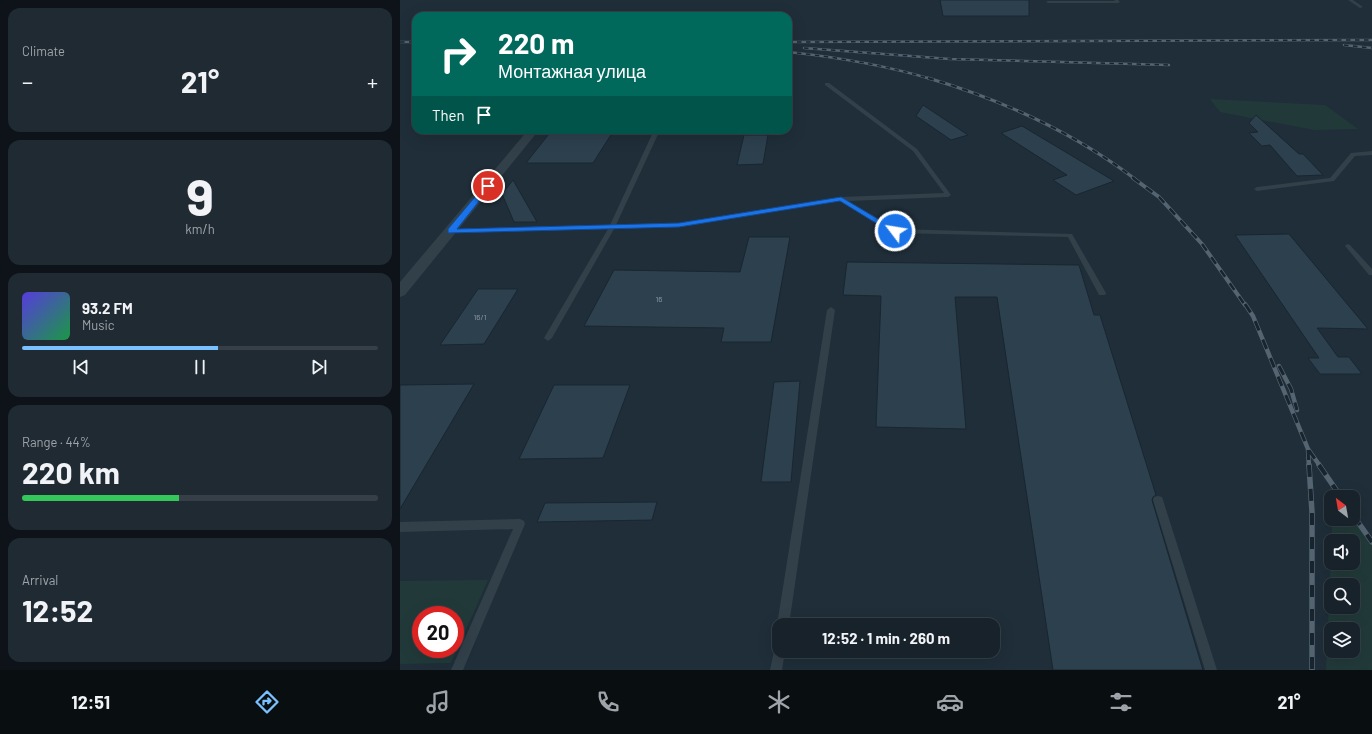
<!DOCTYPE html>
<meta charset="utf-8">
<style>
:root{--surface:#17222b;--page:#202a33;--text:#f1f3f6;--muted:#9ea4a9;--line:#363f47;--accent:#79c2ff}
body{margin:0;font-family:Barlow,sans-serif;background:var(--page);color:var(--text);height:100vh;display:flex;flex-direction:column;font-size:15px;white-space:nowrap}
*{box-sizing:border-box;margin:0}
p{font-size:13px;color:var(--muted)}
.icon{flex:none;width:22px;height:22px;fill:none;stroke:currentColor;stroke-width:2;stroke-linecap:round;stroke-linejoin:round}
.map{position:relative;flex:1;overflow:hidden}
.side{display:flex;flex-direction:column;gap:8px;padding:8px;background:#0d1318;width:400px}
.side>*{flex:none}
.banner{position:absolute;left:12px;top:12px;width:380px;height:122px;border-radius:12px;box-shadow:0 4px 16px #0002,0 0 0 1px var(--line);background:#00695c;color:#fff;overflow:hidden}
.needle{width:26px;rotate:329deg}
.tools{position:absolute;left:924px;top:490px;display:grid;gap:8px}
.tools a{display:grid;place-items:center;width:36px;height:36px;border-radius:8px;background:var(--surface);box-shadow:0 4px 16px #0002,0 0 0 1px var(--line);font-size:20px}
.speed{position:absolute;left:12px;top:606px;display:flex;gap:8px;font-size:20px;font-weight:700;text-align:center}
.speed>*{display:grid;place-content:center;width:52px;height:52px;border-radius:50%;background:var(--surface);box-shadow:0 4px 16px #0002,0 0 0 1px var(--line);line-height:1}
.speed .limit{border:6px solid #d22;background:#fff;color:#111}
.pin{position:absolute;display:grid;place-items:center;width:34px;height:34px;color:#fff;margin:-17px;border:2px solid #fff;border-radius:50%;box-shadow:0 1px 4px #0007}
.me{position:absolute;width:44px;margin:-22px;rotate:301deg;stroke-linejoin:round;filter:drop-shadow(0 0 3px #0008)}
.turn{display:flex;align-items:center;gap:14px;height:84px;padding:0 20px;font-size:18px}
.turn .icon{width:52px;height:52px;stroke-width:2.5}
.turn b{display:block;font-size:28px;line-height:34px}
.then{display:flex;align-items:center;height:38px;padding:0 20px;background:#0003;gap:8px;font-size:15px}
.big{font-size:30px;font-weight:700;line-height:1.1}
.side .card{flex:1;display:flex;flex-direction:column;justify-content:center;gap:6px;min-width:0;padding:0 14px;border-radius:12px;background:var(--page)}
.side .dial{align-items:center;gap:0}
.dial b{font-size:52px;line-height:1}
.song{display:flex;align-items:center;gap:12px}
.cover{width:48px;height:48px;border-radius:6px;background:linear-gradient(135deg,hsl(250 70% 55%),hsl(140 70% 35%))}
.played{height:4px;border-radius:2px;background:linear-gradient(90deg,var(--accent) 55%,var(--line) 55%)}
.keys{display:flex;justify-content:space-around;direction:ltr}
.heat{display:flex;justify-content:space-between;align-items:center;font-size:22px;direction:ltr}
.charge{height:6px;border-radius:3px;background:linear-gradient(90deg,#34c759 44%,var(--line) 0)}
.trip{position:absolute;left:372px;top:618px;width:228px;height:40px;border-radius:12px;background:var(--surface);box-shadow:0 4px 16px #0002,0 0 0 1px var(--line);font-weight:700;line-height:40px;text-align:center}
.menu{display:flex;height:64px;justify-content:space-around;align-items:center;background:#090e11;color:var(--muted)}
.menu .icon{width:28px;height:28px}
.menu .active{color:var(--accent)}
.menu b{font-size:18px;color:var(--text)}
main{display:flex;flex:1;min-height:0}
.map>svg:first-child{display:block}
.green{fill:#213a39;fill-rule:evenodd}
.building{fill:#2d404e;stroke:#1a2630}
.lines{fill:none;stroke-linecap:round;stroke-linejoin:round}
.lane{fill:#32404a;fill-rule:evenodd}
.street{fill:#32404a;fill-rule:evenodd}
.rail-far4-casing{stroke:#546471;stroke-width:2.5}
.rail-far3-casing{stroke:#546471;stroke-width:3}
.rail-far2-casing{stroke:#546471;stroke-width:4}
.rail-far1-casing{stroke:#546471;stroke-width:4.5}
.rail-casing{stroke:#546471;stroke-width:5.5}
.rail-far4{stroke:#18242e;stroke-width:1.5;stroke-dasharray:4.5;stroke-linecap:butt}
.rail-far3{stroke:#18242e;stroke-width:2;stroke-dasharray:6;stroke-linecap:butt}
.rail-far2{stroke:#18242e;stroke-width:2.5;stroke-dasharray:8;stroke-linecap:butt}
.rail-far1{stroke:#18242e;stroke-width:3;stroke-dasharray:10;stroke-linecap:butt}
.rail{stroke:#18242e;stroke-width:4;stroke-dasharray:12;stroke-linecap:butt}
.route{fill:#1a73e8;stroke:#114b97}
.labels{text-anchor:middle;dominant-baseline:central;stroke-width:4;stroke-linejoin:round;paint-order:stroke}
.number-label{font-size:8px;fill:#8b9aa7}
</style>
<main>
<section class="side">
<div class="card"><p>Climate</p>
<div class="heat"><a>−</a><b class="big">21°</b><a>+</a></div>
</div>
<div class="card dial"><b>9</b><p>km/h</p></div>
<div class="card">
<div class="song"><i class="cover"></i><div><b>93.2 FM</b><p>Music</p></div></div>
<div class="played"></div>
<div class="keys"><svg class="icon" aria-label="previous" viewBox="0 0 24 24"><path d="M18 5L8 12l10 7zM5 5v14"/></svg><svg class="icon" aria-label="pause" viewBox="0 0 24 24"><path d="M8 5v14M16 5v14"/></svg><svg class="icon" aria-label="next" viewBox="0 0 24 24"><path d="M6 5l10 7-10 7zM19 5v14"/></svg></div>
</div>
<div class="card"><p>Range · 44%</p><b class="big">220 km</b><div class="charge"></div></div>
<div class="card"><p>Arrival</p><b class="big">12:52</b></div>
</section>
<div class="map">
<svg width="972" height="670" viewBox="0 0 972 670">
<rect width="100%" height="100%" fill="#1f2e39"/>
<path class="green" d="M810 99 925 105 958 129 914 130 820 112Z
M953 514 972 538V670H926L931 555V563H953V541H932V519H953ZM931 585H953V607H931ZM931 629H953V651H931Z
M88 580 51 663 0 664V581ZM21 615H55V649H21Z"/>
<path class="building" d="M540 0H629V16H543Z
M523 105 568 135 551 140 516 116Z
M856 115 899 154H903L923 175 897 176 870 145 862 146 849 133 858 132 849 123Z
M622 126 714 181 676 195 653 180 667 175 601 133Z
M152 130H214L193 163H126Z
M344 135H368L363 164 337 165Z
M113 180 137 222H114L102 194Z
M889 234 968 329 917 328 938 357H949L962 374H920L908 358H919L835 235Z
M349 237H390L371 342H321L324 328 184 326 214 270 340 272Z
M447 262 679 265 694 315H700L756 495 753 497 752 500 803 670H653L597 297H555L566 429 476 427 481 296 443 295Z
M78 289H118L84 344 40 345Z
M400 381 391 482H361L374 382Z
M74 384 0 509V385Z
M154 385H230L203 458 119 459Z
M257 502 252 520 137 522 145 503Z"/>
<g class="lines">
<path class="lane" d="M714 0H718L720 2 718 3H648L646 2 648 1H715Z
M948 0H953L963 7 960 8Z
M425 83H429L517 149 551 195 548 197 448 201 496 229 672 234 706 293 705 295H699L698 293 668 237 495 233 440 201 279 227 214 229 152 338 148 341 144 338 208 229 51 233 48 231 51 229 210 225 254 130H260L216 225 279 223 441 197 544 193 513 151 425 85Z
M972 151V155L955 156 934 181 857 191 854 189 857 187 930 178 951 153Z
M948 244 950 245 972 269V275H969L946 247 945 246 946 245Z
M431 307 435 310 389 625H379V629L377 625 427 310Z
M758 496 762 497 763 500 817 670H805L753 500 754 497Z
M120 519 124 521 125 524 63 670H51L113 529 0 532V522Z
M379 645V651H385L382 670H370L375 647Z"/>
<path class="street" d="M128 130H139L5 295 0 297V282Z"/>
<g class="rail-far4-casing">
<path id="rail-far4" d="M0 42H16
M388 42 972 40
M944 45 972 48
M404 48 550 59 769 65
M388 52C436 57 484 65 531 79"/>
</g>
<g class="rail-far3-casing">
<path id="rail-far3" d="M528 78C602 100 673 132 735 179"/>
</g>
<g class="rail-far2-casing">
<path id="rail-far2" d="M733 178 759 197 802 244 845 305"/>
</g>
<g class="rail-far1-casing">
<path id="rail-far1" d="M845 304 853 316 908 449 920 466
M879 366 891 389 897 410
M908 450 909 466"/>
</g>
<g class="rail-casing">
<path id="rail" d="M909 465 912 512V670
M919 465 941 497
M953 515 972 542"/>
</g>
<use href="#rail-far4" class="rail-far4"/>
<use href="#rail-far3" class="rail-far3"/>
<use href="#rail-far2" class="rail-far2"/>
<use href="#rail-far1" class="rail-far1"/>
<use href="#rail" class="rail"/>
</g>
<path class="route" d="M88 184 91 186 57 229 279 223 441 197 498 231 495 234 492 233 440 201 279 227 48 233V229L85 185Z"/>
<g class="labels">
<g class="number-label">
<text x="259" y="299">16</text>
<text x="80" y="317">16/1</text>
</g>
</g>
</svg>
<div class="tools">
<a><svg class="needle" viewBox="-14 -14 28 28"><path d="M0-13l5 13h-10z" fill="#e53935"/><path d="M0 13l5-13h-10z" fill="#9ea4a9"/></svg></a>
<a><svg class="icon" aria-label="sound" viewBox="0 0 24 24"><path d="M4 9h4l5-4v14l-5-4H4zM17 9q2 3 0 6"/></svg></a>
<a><svg class="icon" aria-label="search" viewBox="0 0 24 24"><circle cx="10" cy="10" r="6"/><path d="M15 15l6 6"/></svg></a>
<a><svg class="icon" aria-label="layers" viewBox="0 0 24 24"><path d="M12 4l9 5-9 5-9-5zM3 14l9 5 9-5"/></svg></a>
</div>
<div class="speed"><div class="limit">20</div></div>
<div class="pin" style="left:88px;top:186px;background:#d93025"><svg class="icon" aria-label="arrive" viewBox="0 0 24 24"><path d="M6 21V4h12l-3 4 3 4H6"/></svg></div>
<svg class="me" style="left:495px;top:231px" viewBox="-20 -20 40 40"><circle r="17" fill="#1a73e8" stroke="#fff" stroke-width="3"/><path d="M0-11L8 9 0 5-8 9z" fill="#fff"/></svg>
<div class="trip">12:52 · 1 min · 260 m</div>
<div class="banner">
<div class="turn"><svg class="icon" aria-label="right" viewBox="0 0 24 24"><path d="M7 20v-9h11M14 6l5 5-5 5"/></svg><div><b>220 m</b>Монтажная улица</div></div>
<div class="then">Then<svg class="icon" aria-label="arrive" viewBox="0 0 24 24"><path d="M6 21V4h12l-3 4 3 4H6"/></svg></div>
</div>
</div>
</main>
<nav class="menu">
<b>12:51</b>
<svg class="icon active" aria-label="directions" viewBox="0 0 24 24"><path d="M12 3l9 9-9 9-9-9zM9 14v-3h6M13 9l2 2-2 2"/></svg>
<svg class="icon" aria-label="music" viewBox="0 0 24 24"><path d="M9 18V5l10-2v13"/><circle cx="6" cy="18" r="3"/><circle cx="16" cy="16" r="3"/></svg>
<svg class="icon" aria-label="phone" viewBox="0 0 24 24"><path d="M5 4h4l2 5-3 2q2 4 5 5l2-3 5 2v4C11 20 4 13 5 4z"/></svg>
<svg class="icon" aria-label="climate" viewBox="0 0 24 24"><path d="M12 3v18M4 7l16 10M4 17L20 7"/></svg>
<svg class="icon" aria-label="car" viewBox="0 0 24 24"><path d="M5 17H2v-5l4-1 3-4h7l3 4 3 1v5h-3M9 17h6M6 11h13"/><circle cx="7" cy="17" r="2"/><circle cx="17" cy="17" r="2"/></svg>
<svg class="icon" aria-label="filters" viewBox="0 0 24 24"><path d="M4 7h16M4 17h16"/><circle cx="9" cy="7" r="2"/><circle cx="15" cy="17" r="2"/></svg>
<b>21°</b>
</nav>
